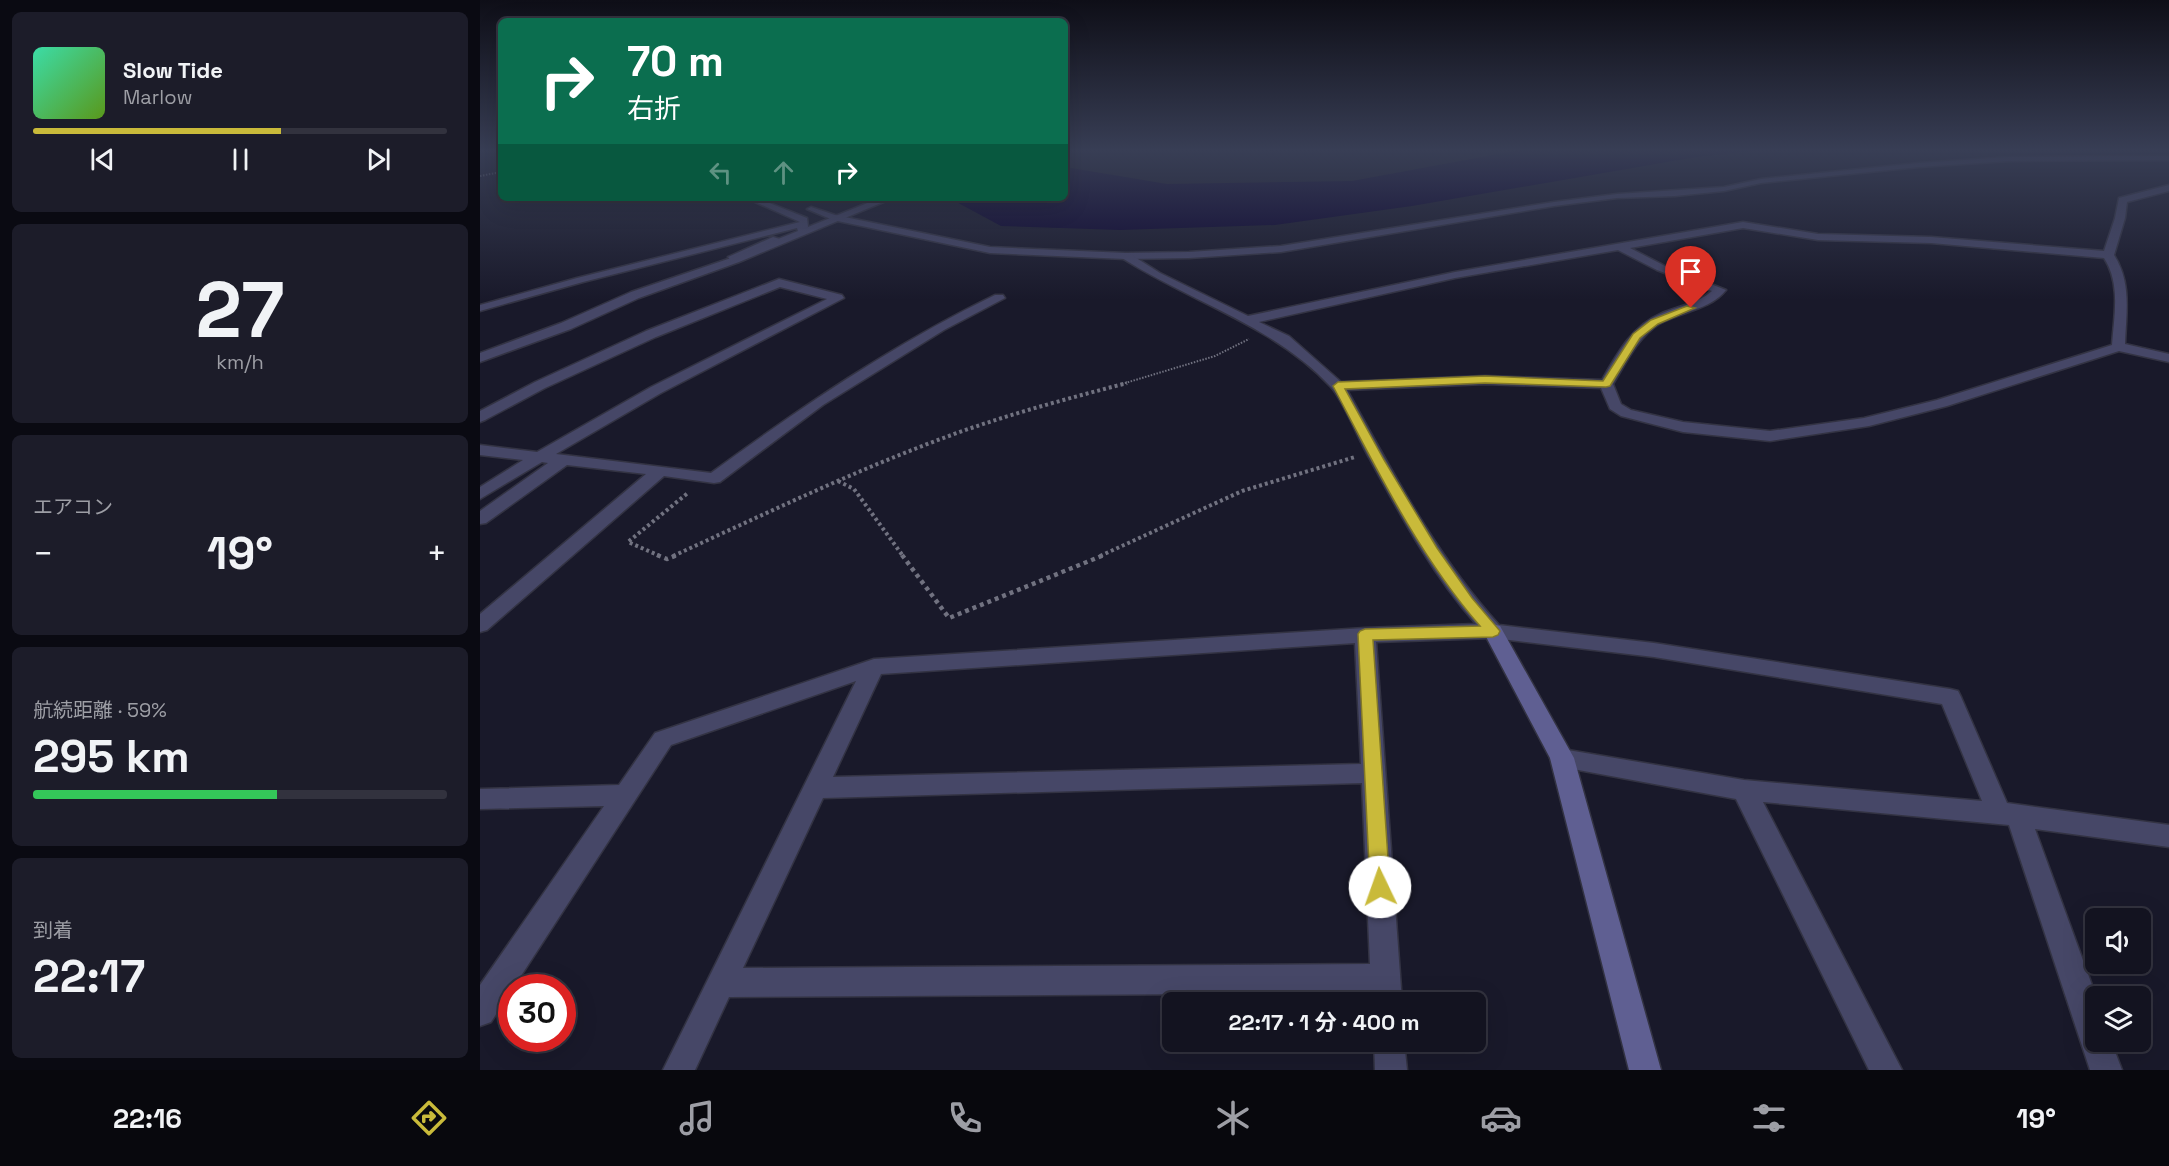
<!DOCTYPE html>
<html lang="ja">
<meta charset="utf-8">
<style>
:root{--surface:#131320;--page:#1c1c29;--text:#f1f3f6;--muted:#9d9ea5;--line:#32323e;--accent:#c9ba3a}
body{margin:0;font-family:"Space Grotesk","Noto Sans JP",sans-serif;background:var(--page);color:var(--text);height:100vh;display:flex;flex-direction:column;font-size:22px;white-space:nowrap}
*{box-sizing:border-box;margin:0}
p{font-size:20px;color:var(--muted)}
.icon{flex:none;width:33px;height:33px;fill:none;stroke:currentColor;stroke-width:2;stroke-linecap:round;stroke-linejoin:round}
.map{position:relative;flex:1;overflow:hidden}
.details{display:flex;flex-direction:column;gap:12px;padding:12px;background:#0a0a12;width:480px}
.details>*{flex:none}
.guide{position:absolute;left:18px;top:18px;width:570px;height:183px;border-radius:9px;box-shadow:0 6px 24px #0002,0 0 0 2px var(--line);background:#0b6e4f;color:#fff;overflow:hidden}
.fabs{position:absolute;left:1605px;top:908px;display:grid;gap:12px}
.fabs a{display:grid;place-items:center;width:66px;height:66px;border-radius:9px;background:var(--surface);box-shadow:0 6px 24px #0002,0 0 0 2px var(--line);font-size:30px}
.speed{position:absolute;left:18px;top:974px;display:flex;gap:12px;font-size:30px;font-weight:700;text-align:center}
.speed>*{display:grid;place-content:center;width:78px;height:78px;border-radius:50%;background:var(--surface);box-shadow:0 6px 24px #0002,0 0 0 2px var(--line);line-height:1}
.speed .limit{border:9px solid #d22;background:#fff;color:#111}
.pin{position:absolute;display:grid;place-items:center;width:51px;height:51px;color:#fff;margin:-62px -26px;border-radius:50% 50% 50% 0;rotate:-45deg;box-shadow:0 0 6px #0007}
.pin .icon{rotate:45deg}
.me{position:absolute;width:66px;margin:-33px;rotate:357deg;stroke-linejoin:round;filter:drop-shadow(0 0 4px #0008)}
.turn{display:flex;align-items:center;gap:21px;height:126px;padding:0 30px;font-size:27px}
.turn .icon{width:78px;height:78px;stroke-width:2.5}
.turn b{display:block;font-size:42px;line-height:51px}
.lanes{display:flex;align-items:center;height:57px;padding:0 30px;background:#0003;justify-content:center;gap:30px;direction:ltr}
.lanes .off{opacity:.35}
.big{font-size:45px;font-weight:700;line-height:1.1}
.details .tile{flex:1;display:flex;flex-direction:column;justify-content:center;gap:9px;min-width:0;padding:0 21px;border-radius:9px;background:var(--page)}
.details .dial{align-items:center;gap:0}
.dial b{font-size:78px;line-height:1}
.song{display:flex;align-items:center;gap:18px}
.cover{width:72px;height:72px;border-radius:9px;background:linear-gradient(135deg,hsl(160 70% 55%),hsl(90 70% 35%))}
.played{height:6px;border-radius:3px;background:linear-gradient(90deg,var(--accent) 60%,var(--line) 60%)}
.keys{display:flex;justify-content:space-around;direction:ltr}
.heat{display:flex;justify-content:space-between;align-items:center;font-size:33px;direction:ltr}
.charge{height:9px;border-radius:4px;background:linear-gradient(90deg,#34c759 59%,var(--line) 0)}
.trip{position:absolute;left:682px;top:992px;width:324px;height:60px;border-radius:9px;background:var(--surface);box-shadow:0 6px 24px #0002,0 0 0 2px var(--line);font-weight:700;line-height:60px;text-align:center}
.tabs{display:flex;height:96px;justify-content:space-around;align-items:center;background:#08080d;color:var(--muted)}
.tabs .icon{width:42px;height:42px}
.tabs .on{color:var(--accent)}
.tabs b{font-size:27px;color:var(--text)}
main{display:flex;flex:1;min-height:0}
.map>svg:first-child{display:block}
.water{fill:#09002d}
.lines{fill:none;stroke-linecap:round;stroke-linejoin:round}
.lane-casing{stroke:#333343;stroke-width:3}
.street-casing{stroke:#333343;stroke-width:3}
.secondary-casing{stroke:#333343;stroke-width:3}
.path-far2{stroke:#717280;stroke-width:2;stroke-dasharray:1.5 1.5;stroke-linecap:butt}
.path-far1{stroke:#717280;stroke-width:4;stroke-dasharray:3 3;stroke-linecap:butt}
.path{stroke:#717280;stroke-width:4.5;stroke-dasharray:4 4;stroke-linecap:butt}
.lane{fill:#464767;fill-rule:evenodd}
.street{fill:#464767;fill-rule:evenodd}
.secondary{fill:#5f5f92;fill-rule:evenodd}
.route{fill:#c9ba3a;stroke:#837926;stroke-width:1.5}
</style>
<main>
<section class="details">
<div class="tile">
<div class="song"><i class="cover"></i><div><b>Slow Tide</b><p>Marlow</p></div></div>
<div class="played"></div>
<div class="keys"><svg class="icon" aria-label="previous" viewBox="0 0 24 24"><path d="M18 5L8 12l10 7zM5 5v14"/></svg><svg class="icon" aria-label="pause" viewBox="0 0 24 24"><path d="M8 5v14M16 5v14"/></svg><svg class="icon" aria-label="next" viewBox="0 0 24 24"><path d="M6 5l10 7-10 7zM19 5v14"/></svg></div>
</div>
<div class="tile dial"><b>27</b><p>km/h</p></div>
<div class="tile"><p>エアコン</p>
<div class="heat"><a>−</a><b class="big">19°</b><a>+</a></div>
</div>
<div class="tile"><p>航続距離 · 59%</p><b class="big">295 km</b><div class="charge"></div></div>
<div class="tile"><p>到着</p><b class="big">22:17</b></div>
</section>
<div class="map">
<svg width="1689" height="1070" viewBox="0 0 1689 1070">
<rect width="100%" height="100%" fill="#19192a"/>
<path class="water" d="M1040 150H1283L1216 157 932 206 795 225 640 230 521 226 469 198H585V167L687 184 872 181Z"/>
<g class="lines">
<g class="lane-casing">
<path id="lane" d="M1689 156V160L1529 161 1439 167 1281 183 1244 191 1195 196 1137 198 1074 206 801 252 709 258 646 259 510 253 353 220 327 209 331 207 355 215 510 247 646 253 709 252 801 246 1074 202 1137 194 1244 187 1281 179 1439 163 1529 157Z
M266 198H277L327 218 328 227 324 231H318L317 228 103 282 0 311V305L97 278 320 222Z
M293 237 300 239 258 258V262H252L248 257Z"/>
</g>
<g class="street-casing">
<path id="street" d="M1689 185V191L1647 202 1645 218 1634 255C1652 283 1646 313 1645 344L1689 354V362L1639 351 1467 406 1389 426 1290 441 1203 432 1141 416 1130 409 1121 388 1005 384 867 390C912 471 956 556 1019 625L1174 643 1470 689 1478 691 1481 697 1527 803 1689 825V847L1555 829 1616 996V1041H1631L1642 1070H1610L1529 825 1283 802 1422 1070H1389L1256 799 1082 767 1074 765 1070 758 1074 751 1082 749 1264 780 1502 801 1462 704 1174 657 1013 638 896 642 922 1002H892V993L249 997 215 1070H183L376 681 191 745 11 1022 0 1026V985L124 806 0 809V789L139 785 175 733 394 659 885 628 996 624C953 576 921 516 890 459 879 441 864 401 851 387 795 326 711 302 642 258V254H650L680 273 768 316 975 272 1263 222 1338 234 1451 237 1624 251 1635 218 1639 198ZM1263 228 1338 240 1451 243 1624 258C1641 284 1634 316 1632 345L1457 400 1384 418 1290 431 1203 422 1151 410 1141 404 1133 384C1146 363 1157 338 1179 324 1201 311 1229 311 1246 290L1185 266 1150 248ZM1138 250 1177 270 1232 291C1217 304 1198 306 1180 314 1152 326 1137 354 1122 380L1005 376 861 382 809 336 779 322 975 278ZM875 643 881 764 353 777 401 674ZM882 783 890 964 263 968 343 798Z
M400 198H413L259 262 159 298 91 329 0 362V353L81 323 151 292 251 258Z
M299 279 362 295 364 298 181 393 76 454 231 473C323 406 412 345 515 295H523L525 298 464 330 343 405 240 482 234 483 184 476 7 630 0 632V614L166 474 87 465 6 523 0 524V511L68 463 62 462 0 499V487L43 460 0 455V445L57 452 171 387 347 299 300 287 176 337 65 388 5 420 0 422V411L55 382 166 331Z
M894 1041H924L927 1070H895Z"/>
</g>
<g class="secondary-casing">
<path id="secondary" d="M1013 624 1020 626 1094 758 1181 1070H1149L1070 758 1003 631 1006 626Z"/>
</g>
<path class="path-far2" d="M17 150 21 152
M0 176 21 172
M642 384 735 356 769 339"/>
<path class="path-far1" d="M358 481 374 489 423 556
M180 556 148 542 209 492
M193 556C287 513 380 468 477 433 533 413 590 398 647 383
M620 556 762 491 875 457"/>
<path class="path" d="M177 555 187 559 197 555
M422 555 469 618 624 555"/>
<use href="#lane" class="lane"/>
<use href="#street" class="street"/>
<use href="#secondary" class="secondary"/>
</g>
<linearGradient id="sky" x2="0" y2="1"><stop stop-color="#0e0e17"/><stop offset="0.5" stop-color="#383e55"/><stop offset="1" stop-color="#383e55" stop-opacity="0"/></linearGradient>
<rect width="1689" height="300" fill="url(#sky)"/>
<path class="route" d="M1207 306 1215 308 1178 324 1160 338 1130 386 1126 387 1005 383 865 389 904 460 957 548 992 598 1020 631 1018 635 1013 637 893 640 910 887 907 893 900 896 893 893 890 887 878 634 880 631 885 629 1000 626C939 556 896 468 853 386L858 382 1005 376 1123 381 1153 334 1171 320Z"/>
</svg>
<div class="fabs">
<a><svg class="icon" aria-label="sound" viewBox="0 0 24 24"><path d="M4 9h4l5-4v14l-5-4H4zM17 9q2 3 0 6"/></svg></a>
<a><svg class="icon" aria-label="layers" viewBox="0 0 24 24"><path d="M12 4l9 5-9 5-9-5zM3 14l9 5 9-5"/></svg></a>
</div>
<div class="speed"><div class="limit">30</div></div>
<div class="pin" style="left:1211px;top:308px;background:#d93025"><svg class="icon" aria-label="arrive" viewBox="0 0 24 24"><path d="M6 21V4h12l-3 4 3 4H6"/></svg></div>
<svg class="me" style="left:900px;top:887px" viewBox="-20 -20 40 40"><circle r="19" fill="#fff"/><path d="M0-13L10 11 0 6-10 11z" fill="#c9ba3a"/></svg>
<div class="trip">22:17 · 1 分 · 400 m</div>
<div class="guide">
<div class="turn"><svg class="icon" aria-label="right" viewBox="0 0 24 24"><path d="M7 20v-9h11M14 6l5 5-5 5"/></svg><div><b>70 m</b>右折</div></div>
<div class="lanes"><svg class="icon off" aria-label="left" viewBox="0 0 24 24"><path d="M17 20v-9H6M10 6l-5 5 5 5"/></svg><svg class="icon off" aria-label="ahead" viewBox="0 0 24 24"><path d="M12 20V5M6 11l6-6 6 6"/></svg><svg class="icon" aria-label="right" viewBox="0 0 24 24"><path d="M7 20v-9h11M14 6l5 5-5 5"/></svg></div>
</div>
</div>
</main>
<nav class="tabs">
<b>22:16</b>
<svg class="icon on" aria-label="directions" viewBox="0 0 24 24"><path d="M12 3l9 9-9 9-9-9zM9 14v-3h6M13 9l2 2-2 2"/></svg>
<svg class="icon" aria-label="music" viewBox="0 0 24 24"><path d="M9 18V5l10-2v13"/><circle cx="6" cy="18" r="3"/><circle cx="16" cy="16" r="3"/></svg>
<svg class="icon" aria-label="phone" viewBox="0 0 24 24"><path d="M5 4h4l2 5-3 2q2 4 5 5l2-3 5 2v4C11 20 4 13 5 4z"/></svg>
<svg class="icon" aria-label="climate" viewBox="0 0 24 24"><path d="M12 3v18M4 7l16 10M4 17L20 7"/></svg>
<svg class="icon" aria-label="car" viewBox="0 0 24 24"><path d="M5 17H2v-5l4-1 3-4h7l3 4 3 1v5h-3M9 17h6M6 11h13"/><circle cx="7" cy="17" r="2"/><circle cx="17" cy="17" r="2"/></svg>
<svg class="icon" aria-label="filters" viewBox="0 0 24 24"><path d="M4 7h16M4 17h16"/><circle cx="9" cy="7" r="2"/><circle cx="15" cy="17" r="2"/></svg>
<b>19°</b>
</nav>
